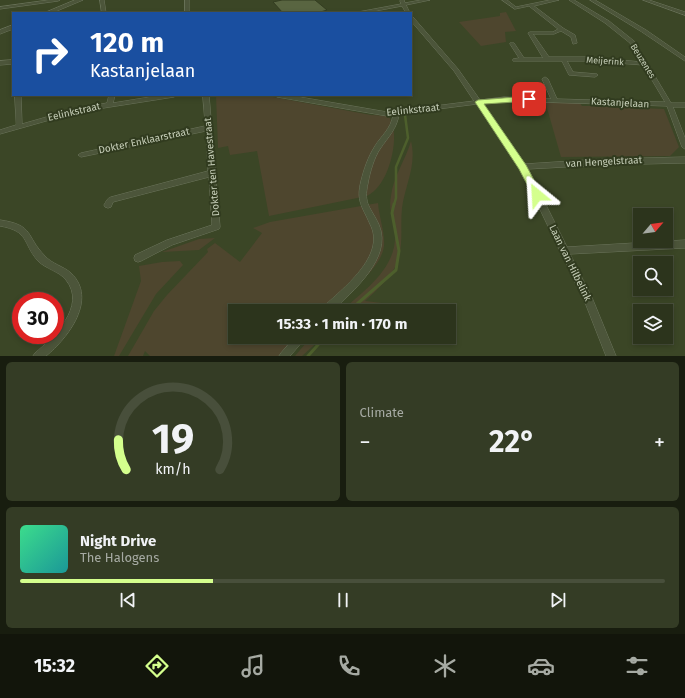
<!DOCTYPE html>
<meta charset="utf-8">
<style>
:root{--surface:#2c341c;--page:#343c25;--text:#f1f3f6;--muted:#a6aaa3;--line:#484f3b;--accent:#d4ff8d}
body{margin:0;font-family:"Fira Sans",sans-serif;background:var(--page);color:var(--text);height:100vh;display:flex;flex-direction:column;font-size:15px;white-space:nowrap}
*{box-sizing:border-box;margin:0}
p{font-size:13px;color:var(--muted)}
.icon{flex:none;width:22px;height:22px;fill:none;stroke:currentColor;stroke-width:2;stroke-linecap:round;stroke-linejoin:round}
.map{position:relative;height:356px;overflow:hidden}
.details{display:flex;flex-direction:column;gap:6px;padding:6px;background:#181d0f;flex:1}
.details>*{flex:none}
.guide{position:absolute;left:12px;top:12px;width:400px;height:84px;border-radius:0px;box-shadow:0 2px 6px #0003,0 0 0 1px var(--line);background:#1a4fa0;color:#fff;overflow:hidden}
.needle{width:26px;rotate:61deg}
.fabs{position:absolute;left:633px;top:208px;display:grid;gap:8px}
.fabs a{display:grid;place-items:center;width:40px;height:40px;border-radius:0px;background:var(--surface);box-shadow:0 2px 6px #0003,0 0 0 1px var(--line);font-size:20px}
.speed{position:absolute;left:12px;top:292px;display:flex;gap:8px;font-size:20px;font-weight:700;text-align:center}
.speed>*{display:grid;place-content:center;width:52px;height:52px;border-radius:50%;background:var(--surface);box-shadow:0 2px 6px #0003,0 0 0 1px var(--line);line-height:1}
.speed .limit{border:6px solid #d22;background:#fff;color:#111}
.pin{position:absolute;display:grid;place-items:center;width:34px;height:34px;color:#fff;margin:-17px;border-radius:8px;box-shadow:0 2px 6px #0006}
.me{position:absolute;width:44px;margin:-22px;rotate:333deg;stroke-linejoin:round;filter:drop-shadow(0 0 3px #0008)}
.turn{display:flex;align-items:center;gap:14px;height:84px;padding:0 12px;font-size:18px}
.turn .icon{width:52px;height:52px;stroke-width:2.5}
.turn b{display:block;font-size:28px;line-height:34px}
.big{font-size:30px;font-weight:700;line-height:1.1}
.details .tile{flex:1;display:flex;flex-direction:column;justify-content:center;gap:6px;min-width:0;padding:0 14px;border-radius:6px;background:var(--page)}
.details .dial{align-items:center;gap:0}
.dial svg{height:104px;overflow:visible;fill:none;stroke:var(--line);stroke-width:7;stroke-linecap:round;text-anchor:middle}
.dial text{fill:var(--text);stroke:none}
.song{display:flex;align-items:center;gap:12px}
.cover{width:48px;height:48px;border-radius:6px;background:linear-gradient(135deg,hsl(150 70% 55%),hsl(180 70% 35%))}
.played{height:4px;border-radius:2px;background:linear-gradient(90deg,var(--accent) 30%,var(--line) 30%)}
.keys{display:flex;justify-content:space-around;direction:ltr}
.heat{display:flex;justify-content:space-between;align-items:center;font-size:22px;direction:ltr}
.details .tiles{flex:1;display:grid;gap:6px;grid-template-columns:1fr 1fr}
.tile:last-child{grid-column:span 2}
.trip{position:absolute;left:228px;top:304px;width:228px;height:40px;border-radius:0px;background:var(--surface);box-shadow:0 2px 6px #0003,0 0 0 1px var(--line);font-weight:700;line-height:40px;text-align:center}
.tabs{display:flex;height:64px;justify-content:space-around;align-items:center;background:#12150b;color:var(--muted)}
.tabs .icon{width:28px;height:28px}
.tabs .current{color:var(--accent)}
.tabs b{font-size:18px;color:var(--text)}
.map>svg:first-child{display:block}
.green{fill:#4e462e}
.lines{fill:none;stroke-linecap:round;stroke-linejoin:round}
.stream-far1{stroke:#4d5f2c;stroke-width:2.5}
.stream{stroke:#4d5f2c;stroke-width:3}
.building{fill:#596541;stroke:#333d21}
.minor-casing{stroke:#6c755c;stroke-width:1}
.tertiary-casing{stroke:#6c755c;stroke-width:1}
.minor{fill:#4c553a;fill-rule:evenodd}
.tertiary{fill:#4c553a;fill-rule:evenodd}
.route{fill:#d4ff8d;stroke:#8aa65c}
.labels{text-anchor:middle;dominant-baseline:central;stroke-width:4;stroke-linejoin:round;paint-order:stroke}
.far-street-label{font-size:9px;fill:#c6ceb8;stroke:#313b1f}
.street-label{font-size:10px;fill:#c6ceb8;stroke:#313b1f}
</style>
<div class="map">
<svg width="685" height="356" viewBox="0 0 685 356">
<rect width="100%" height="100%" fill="#3b4626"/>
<path class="green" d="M506 12 516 31 505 32 506 42 481 46 459 22 500 16V13Z
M216 95H262L371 115 389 116C391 122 394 128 394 134 395 154 386 187 367 196L269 216 257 151 230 155 228 146 218 148Z
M545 101 580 103 582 106H590L664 109 679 147 670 156 561 157Z
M411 141C417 165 405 185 402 208 400 227 404 245 397 263 391 277 377 290 365 301L416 307V311H341C364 291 397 268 395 234 394 220 388 211 391 196 393 177 406 159 411 141Z
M378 203C379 217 385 232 384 246 381 271 343 296 325 311H235V337H297L281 356H150L145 351 143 356H128L154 311 167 295 208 252 207 249 215 243 240 262 262 233 253 228 270 222Z
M215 238 199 250 162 252 199 239Z
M180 261 183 265 156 294 119 356H114L141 281 139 266 162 262Z
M311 337H323L302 356H295Z"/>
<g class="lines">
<path class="stream-far1" d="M394 205 396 198V167L408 138 405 115"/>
<path class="stream" d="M349 311 396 270 399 251 392 213 394 204
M308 356 325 337"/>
</g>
<path class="building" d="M282 0H315L327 10 317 13H283L273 2Z"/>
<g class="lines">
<g class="minor-casing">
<path id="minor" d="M49 0H60L58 1 0 9V7Z
M100 0H104L106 13H102Z
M185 0H189V13H185Z
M401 0H404L405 3 421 0H430L406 5 410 13H406L402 6 365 13H356L358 12 401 4 400 1Z
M502 0H507L516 7 550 0H559L534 6 563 28 575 35 577 43 573 44 571 37 561 31 554 34H533L549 57H590L641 62 630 43 605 23 569 0H574L609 21 634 41 671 103H685V107H673L685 138V149L682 147 667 106 504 101 482 104 525 164 602 159 685 157V163L602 165 528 169 567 247 685 240V248L570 254 593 300 616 356H606L586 305 520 168 477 104 399 114C397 129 388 137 380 149 374 158 370 172 368 183 363 205 371 207 379 225 393 258 352 292 332 311H321L322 308C342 289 387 256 370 224 362 206 356 201 361 181 364 169 368 157 375 146 381 136 391 129 393 115L387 116 277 97 274 95H288L387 112 474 101 454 71 411 21V17H413L458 69 480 100 504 97 551 99 542 79 545 77 548 79 557 99 665 102 643 65 590 61H567L573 72 597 74 598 75 595 77 569 75 562 61H513V59L519 58 510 44V43H514L524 58H543L528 33 530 32H553L558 29 529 6 515 9Z
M590 0H595L646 30 685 57V61L642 32Z
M643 0H649L685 12V15Z
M13 60V64L0 65V61Z
M15 95H21L22 124 78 108 107 103 109 95H115L113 103 162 95H177L174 97 78 112 0 134V130L16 125Z
M203 95H209L220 227 219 229 172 245 141 261 138 262 135 261 134 258 135 255 167 240 212 225 209 177 113 202 111 207 108 208 105 207 104 205C106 202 107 198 111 197L208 171 206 131 81 157 78 155 81 153 205 126Z
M0 220C35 225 25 236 45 256 52 264 63 266 71 273 98 299 68 338 46 356H33L35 353C54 337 87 306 66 280 59 271 46 269 38 261 22 243 30 231 0 226Z
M295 337H306L304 340 290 356H279L281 353Z"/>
</g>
<g class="tertiary-casing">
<path id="tertiary" d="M75 0H83L52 13H44Z
M13 25V29L0 34V30Z"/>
</g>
<use href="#minor" class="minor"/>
<use href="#tertiary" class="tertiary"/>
</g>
<path class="route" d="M529 96 533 99 531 101 484 104 526 165 542 195 537 199 534 198 519 169 475 102 478 100Z"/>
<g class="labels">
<g class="far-street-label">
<text transform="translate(605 61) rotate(4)">Meijerink</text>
<text transform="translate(643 61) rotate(58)">Beuzenes</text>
</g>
<g class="street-label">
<text transform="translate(620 103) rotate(3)">Kastanjelaan</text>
<text transform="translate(413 110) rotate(-6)">Eelinkstraat</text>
<text transform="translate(74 112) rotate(-13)">Eelinkstraat</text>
<text transform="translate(144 141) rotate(-12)">Dokter Enklaarstraat</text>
<text transform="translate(604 162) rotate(-3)">van Hengelstraat</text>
<text transform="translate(212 167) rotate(-95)">Dokter ten Havestraat</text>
<text transform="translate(570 263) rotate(64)">Laan van Hilbelink</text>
</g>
</g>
</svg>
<div class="fabs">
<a><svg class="needle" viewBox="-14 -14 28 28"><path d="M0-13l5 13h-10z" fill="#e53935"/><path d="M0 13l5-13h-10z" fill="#a6aaa3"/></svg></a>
<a><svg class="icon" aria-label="search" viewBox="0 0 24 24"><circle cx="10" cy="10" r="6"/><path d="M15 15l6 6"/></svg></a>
<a><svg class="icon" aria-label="layers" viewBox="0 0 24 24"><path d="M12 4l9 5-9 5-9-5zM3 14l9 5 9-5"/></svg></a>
</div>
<div class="speed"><div class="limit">30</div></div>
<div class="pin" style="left:529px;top:99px;background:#d93025"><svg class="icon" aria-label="arrive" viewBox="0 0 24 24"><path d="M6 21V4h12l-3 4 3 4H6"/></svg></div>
<svg class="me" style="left:537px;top:195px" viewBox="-20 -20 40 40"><path d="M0-17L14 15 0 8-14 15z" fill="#d4ff8d" stroke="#fff" stroke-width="4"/></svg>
<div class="trip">15:33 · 1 min · 170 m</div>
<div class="guide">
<div class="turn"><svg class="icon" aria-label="right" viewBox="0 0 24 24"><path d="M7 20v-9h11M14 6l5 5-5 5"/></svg><div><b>120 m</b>Kastanjelaan</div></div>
</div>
</div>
<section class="details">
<div class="tiles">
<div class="tile dial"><svg viewBox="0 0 100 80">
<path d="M14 69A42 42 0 1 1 86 69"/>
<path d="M14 69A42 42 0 0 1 8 46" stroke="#d4ff8d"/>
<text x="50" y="56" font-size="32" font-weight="700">19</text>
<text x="50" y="72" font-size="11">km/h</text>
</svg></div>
<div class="tile"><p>Climate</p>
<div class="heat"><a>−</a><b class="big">22°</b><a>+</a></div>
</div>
<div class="tile">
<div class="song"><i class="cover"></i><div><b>Night Drive</b><p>The Halogens</p></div></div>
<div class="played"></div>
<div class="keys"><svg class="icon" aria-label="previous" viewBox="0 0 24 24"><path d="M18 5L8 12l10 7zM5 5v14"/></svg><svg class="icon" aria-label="pause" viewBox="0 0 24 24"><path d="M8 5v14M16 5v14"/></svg><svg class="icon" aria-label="next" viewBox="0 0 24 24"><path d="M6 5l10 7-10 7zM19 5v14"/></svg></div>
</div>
</div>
</section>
<nav class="tabs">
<b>15:32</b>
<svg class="icon current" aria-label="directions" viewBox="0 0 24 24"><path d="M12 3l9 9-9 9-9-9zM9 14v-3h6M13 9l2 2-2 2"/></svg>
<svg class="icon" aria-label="music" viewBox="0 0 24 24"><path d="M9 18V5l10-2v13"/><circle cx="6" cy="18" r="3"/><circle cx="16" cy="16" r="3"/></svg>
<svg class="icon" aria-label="phone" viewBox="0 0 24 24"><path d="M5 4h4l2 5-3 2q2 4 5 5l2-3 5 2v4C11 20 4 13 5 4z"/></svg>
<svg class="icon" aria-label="climate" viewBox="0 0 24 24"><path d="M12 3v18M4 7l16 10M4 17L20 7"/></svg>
<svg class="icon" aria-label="car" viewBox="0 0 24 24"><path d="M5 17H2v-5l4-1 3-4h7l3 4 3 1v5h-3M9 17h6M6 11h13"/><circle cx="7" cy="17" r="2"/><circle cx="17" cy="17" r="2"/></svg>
<svg class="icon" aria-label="filters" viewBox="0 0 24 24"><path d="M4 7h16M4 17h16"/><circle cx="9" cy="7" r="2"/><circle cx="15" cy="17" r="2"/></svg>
</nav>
